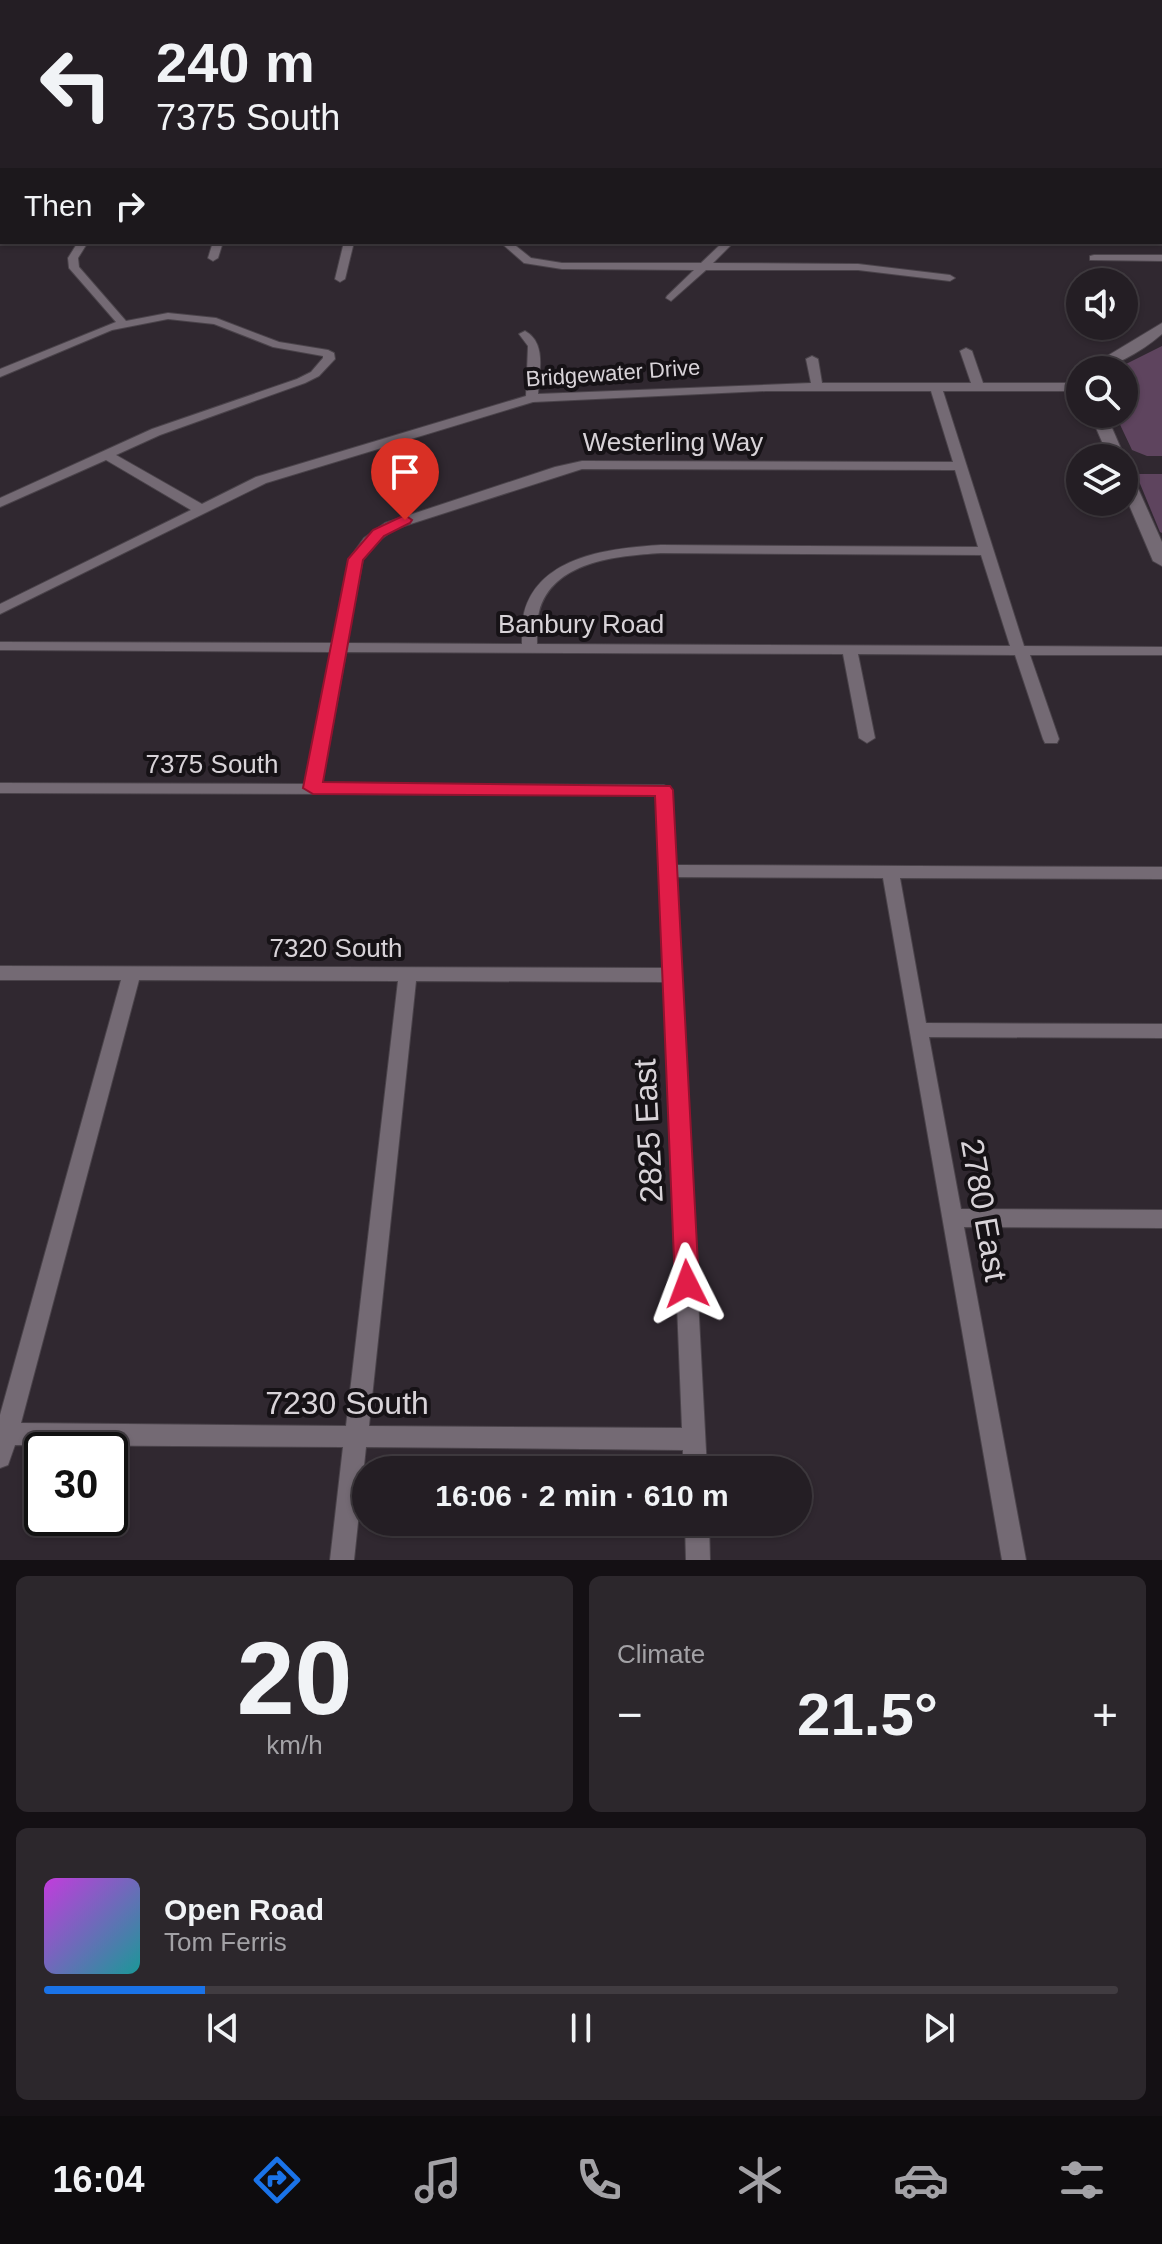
<!DOCTYPE html>
<meta charset="utf-8">
<style>
:root{--surface:#241e24;--page:#2c272c;--text:#f1f3f6;--muted:#a3a2a6;--line:#413c41;--accent:#1a73e8}
body{margin:0;font-family:Helvetica,sans-serif;background:var(--page);color:var(--text);height:100vh;display:flex;flex-direction:column;font-size:30px;white-space:nowrap}
*{box-sizing:border-box;margin:0}
p{font-size:26px;color:var(--muted)}
.icon{flex:none;width:44px;height:44px;fill:none;stroke:currentColor;stroke-width:2;stroke-linecap:round;stroke-linejoin:round}
.map{position:relative;height:1560px;overflow:hidden}
.details{display:flex;flex-direction:column;gap:16px;padding:16px;background:#141014;flex:1}
.details>*{flex:none}
.banner{position:absolute;left:0px;top:0px;width:1162px;height:244px;box-shadow:0 2px 6px #0004,0 0 0 2px var(--line);background:#241e24;color:var(--text);overflow:hidden}
.buttons{position:absolute;left:1066px;top:268px;display:grid;gap:16px}
.buttons a{display:grid;place-items:center;width:72px;height:72px;border-radius:50%;background:var(--surface);box-shadow:0 2px 6px #0004,0 0 0 2px var(--line);font-size:40px}
.speed{position:absolute;left:24px;top:1432px;display:flex;gap:16px;font-size:40px;font-weight:700;text-align:center}
.speed>*{display:grid;place-content:center;width:104px;height:104px;border-radius:50%;background:var(--surface);box-shadow:0 2px 6px #0004,0 0 0 2px var(--line);line-height:1}
.speed .limit{border:4px solid #111;border-radius:12px;background:#fff;color:#111}
.pin{position:absolute;display:grid;place-items:center;width:68px;height:68px;color:#fff;margin:-82px -34px;border-radius:50% 50% 50% 0;rotate:-45deg;box-shadow:0 0 8px #0007}
.pin .icon{rotate:45deg}
.me{position:absolute;width:88px;margin:-44px;rotate:357deg;stroke-linejoin:round;filter:drop-shadow(0 0 6px #0008)}
.turn{display:flex;align-items:center;gap:28px;height:168px;padding:0 24px;font-size:36px}
.turn .icon{width:104px;height:104px;stroke-width:2.5}
.turn b{display:block;font-size:56px;line-height:68px}
.then{display:flex;align-items:center;height:76px;padding:0 24px;background:#0003;gap:16px;font-size:30px}
.big{font-size:60px;font-weight:600;line-height:1.1}
.details .tile{flex:1;display:flex;flex-direction:column;justify-content:center;gap:12px;min-width:0;padding:0 28px;border-radius:12px;background:var(--page)}
.details .dial{align-items:center;gap:0}
.dial b{font-size:104px;line-height:1}
.song{display:flex;align-items:center;gap:24px}
.cover{width:96px;height:96px;border-radius:12px;background:linear-gradient(135deg,hsl(290 70% 55%),hsl(180 70% 35%))}
.played{height:8px;border-radius:4px;background:linear-gradient(90deg,var(--accent) 15%,var(--line) 15%)}
.keys{display:flex;justify-content:space-around;direction:ltr}
.heat{display:flex;justify-content:space-between;align-items:center;font-size:44px;direction:ltr}
.details .tiles{flex:1;display:grid;gap:16px;grid-template-columns:1fr 1fr}
.tile:last-child{grid-column:span 2}
.trip{position:absolute;left:352px;top:1456px;width:460px;height:80px;border-radius:40px;background:var(--surface);box-shadow:0 2px 6px #0004,0 0 0 2px var(--line);font-weight:600;line-height:80px;text-align:center}
.menu{display:flex;height:128px;justify-content:space-around;align-items:center;background:#0e0c0e;color:var(--muted)}
.menu .icon{width:56px;height:56px}
.menu .current{color:var(--accent)}
.menu b{font-size:36px;color:var(--text)}
.map>svg:first-child{display:block}
.green{fill:#5e445e}
.lines{fill:none;stroke-linecap:round;stroke-linejoin:round}
.minor-casing{stroke:#4a434a;stroke-width:2}
.tertiary-casing{stroke:#4a434a;stroke-width:2}
.secondary-casing{stroke:#4a434a;stroke-width:2}
.minor{fill:#746a74;fill-rule:evenodd}
.tertiary{fill:#746a74;fill-rule:evenodd}
.secondary{fill:#8e698e;fill-rule:evenodd}
.route{fill:#e11d48;stroke:#92132f;stroke-width:2}
.labels{text-anchor:middle;dominant-baseline:central;stroke-width:8;stroke-linejoin:round;paint-order:stroke}
.far-street-label{font-size:22px;fill:#d8d3d8;stroke:#161216}
.street-label{font-size:26px;fill:#d8d3d8;stroke:#161216}
.near-street-label{font-size:32px;fill:#d8d3d8;stroke:#161216}
</style>
<div class="map">
<svg width="1162" height="1560" viewBox="0 0 1162 1560">
<rect width="100%" height="100%" fill="#302830"/>
<path class="green" d="M1162 346V456H1147L1132 450 1115 414H1124V370H1114Z
M1136 474H1162V533L1160 532Z"/>
<g class="lines">
<g class="minor-casing">
<path id="minor" d="M656 0H664L655 2Z
M749 0H757V2H749Z
M1036 0H1044L1045 1 1038 2Z
M1160 40H1162V44H1160Z
M2 104V110L0 111V105Z
M1160 157H1162V163H1160Z
M1160 202 1162 203V209L1160 208Z
M2 203V210L0 211V204Z
M78 242H88L78 258 79 267 126 321 168 313 216 318 279 342 328 350 334 353 335 359 319 376 305 383 160 435 116 455 202 504 256 477 526 396 528 346 519 334 525 331C547 343 539 372 538 394L811 383 806 359 812 356 818 359 822 383H971L960 351 966 348 972 351 983 383H1080V391H943L1024 646 1162 647V655H1030L1059 739 1057 743H1045L1043 739 1015 655 858 654 875 738 867 743 859 738 843 654 346 652 322 784 664 785 672 790 676 865 1162 867V879L900 878 926 1023 1162 1024V1038L929 1037 961 1209 1162 1210V1228L964 1227 1026 1560H1002L883 878 676 877 707 1470H683V1450L366 1447 354 1560H330L343 1447 15 1445 8 1465 0 1468V1415L121 980H0V966L663 968 656 795 0 793V783L306 784 331 652 0 650V642L333 643 349 559 364 538 385 523 555 467 582 461 953 462 931 391H766L533 402 266 483 0 614V604L191 510 106 460 0 507V498L152 429 297 379 311 372 323 358V356L273 347 214 324 168 319 112 330 0 377V369L116 322 69 268 68 258ZM582 469 955 470 978 547 661 545C612 548 539 555 524 613 522 623 522 634 522 644L347 643 363 559 374 544 395 529ZM661 553 981 555 1010 646 537 644C537 634 536 622 539 612 552 561 617 556 661 553ZM139 980 398 981 346 1426 21 1423ZM416 981 664 982 682 1428 369 1426Z
M213 242H223L218 258 213 261 208 258Z
M344 242H354L345 279 340 282 335 279Z
M500 242H511L531 258 562 263H701L723 242H734L713 263 858 264 950 275 955 278 950 281 858 270H706L671 301 666 298 667 296 694 270 562 269 524 263Z
M1094 255H1162V261L1090 260V256Z
M685 1522H709L710 1560H686Z"/>
</g>
<g class="tertiary-casing">
<path id="tertiary" d="M276 0H299L301 2H278Z
M1162 323V334C1141 352 1111 370 1084 370Z
M1090 414H1106L1125 458 1124 459 1109 458Z
M1124 470 1132 475 1162 542V566L1153 561 1124 493Z"/>
</g>
<g class="secondary-casing">
<path id="secondary" d="M0 75H2V83H0Z
M1160 97H1162V105H1160Z"/>
</g>
<use href="#minor" class="minor"/>
<use href="#tertiary" class="tertiary"/>
<use href="#secondary" class="secondary"/>
</g>
<path class="route" d="M405 515 412 520 410 523 384 536 363 560 323 782 670 786 673 790 699 1284 696 1292 687 1295 679 1292 675 1284 655 796 313 794 303 788 348 559 373 530Z"/>
<g class="labels">
<g class="far-street-label">
<text transform="translate(613 373) rotate(-4)">Bridgewater Drive</text>
</g>
<g class="street-label">
<text x="673" y="442">Westerling Way</text>
<text x="581" y="624">Banbury Road</text>
<text x="212" y="764">7375 South</text>
<text x="336" y="948">7320 South</text>
</g>
<g class="near-street-label">
<text transform="translate(648 1131) rotate(-93)">2825 East</text>
<text transform="translate(984 1210) rotate(80)">2780 East</text>
<text x="347" y="1403">7230 South</text>
</g>
</g>
</svg>
<div class="buttons">
<a><svg class="icon" aria-label="sound" viewBox="0 0 24 24"><path d="M4 9h4l5-4v14l-5-4H4zM17 9q2 3 0 6"/></svg></a>
<a><svg class="icon" aria-label="search" viewBox="0 0 24 24"><circle cx="10" cy="10" r="6"/><path d="M15 15l6 6"/></svg></a>
<a><svg class="icon" aria-label="layers" viewBox="0 0 24 24"><path d="M12 4l9 5-9 5-9-5zM3 14l9 5 9-5"/></svg></a>
</div>
<div class="speed"><div class="limit">30</div></div>
<div class="pin" style="left:405px;top:520px;background:#d93025"><svg class="icon" aria-label="arrive" viewBox="0 0 24 24"><path d="M6 21V4h12l-3 4 3 4H6"/></svg></div>
<svg class="me" style="left:687px;top:1284px" viewBox="-20 -20 40 40"><path d="M0-17L14 15 0 8-14 15z" fill="#e11d48" stroke="#fff" stroke-width="4"/></svg>
<div class="trip">16:06 · 2 min · 610 m</div>
<div class="banner">
<div class="turn"><svg class="icon" aria-label="left" viewBox="0 0 24 24"><path d="M17 20v-9H6M10 6l-5 5 5 5"/></svg><div><b>240 m</b>7375 South</div></div>
<div class="then">Then<svg class="icon" aria-label="right" viewBox="0 0 24 24"><path d="M7 20v-9h11M14 6l5 5-5 5"/></svg></div>
</div>
</div>
<section class="details">
<div class="tiles">
<div class="tile dial"><b>20</b><p>km/h</p></div>
<div class="tile"><p>Climate</p>
<div class="heat"><a>−</a><b class="big">21.5°</b><a>+</a></div>
</div>
<div class="tile">
<div class="song"><i class="cover"></i><div><b>Open Road</b><p>Tom Ferris</p></div></div>
<div class="played"></div>
<div class="keys"><svg class="icon" aria-label="previous" viewBox="0 0 24 24"><path d="M18 5L8 12l10 7zM5 5v14"/></svg><svg class="icon" aria-label="pause" viewBox="0 0 24 24"><path d="M8 5v14M16 5v14"/></svg><svg class="icon" aria-label="next" viewBox="0 0 24 24"><path d="M6 5l10 7-10 7zM19 5v14"/></svg></div>
</div>
</div>
</section>
<nav class="menu">
<b>16:04</b>
<svg class="icon current" aria-label="directions" viewBox="0 0 24 24"><path d="M12 3l9 9-9 9-9-9zM9 14v-3h6M13 9l2 2-2 2"/></svg>
<svg class="icon" aria-label="music" viewBox="0 0 24 24"><path d="M9 18V5l10-2v13"/><circle cx="6" cy="18" r="3"/><circle cx="16" cy="16" r="3"/></svg>
<svg class="icon" aria-label="phone" viewBox="0 0 24 24"><path d="M5 4h4l2 5-3 2q2 4 5 5l2-3 5 2v4C11 20 4 13 5 4z"/></svg>
<svg class="icon" aria-label="climate" viewBox="0 0 24 24"><path d="M12 3v18M4 7l16 10M4 17L20 7"/></svg>
<svg class="icon" aria-label="car" viewBox="0 0 24 24"><path d="M5 17H2v-5l4-1 3-4h7l3 4 3 1v5h-3M9 17h6M6 11h13"/><circle cx="7" cy="17" r="2"/><circle cx="17" cy="17" r="2"/></svg>
<svg class="icon" aria-label="filters" viewBox="0 0 24 24"><path d="M4 7h16M4 17h16"/><circle cx="9" cy="7" r="2"/><circle cx="15" cy="17" r="2"/></svg>
</nav>
